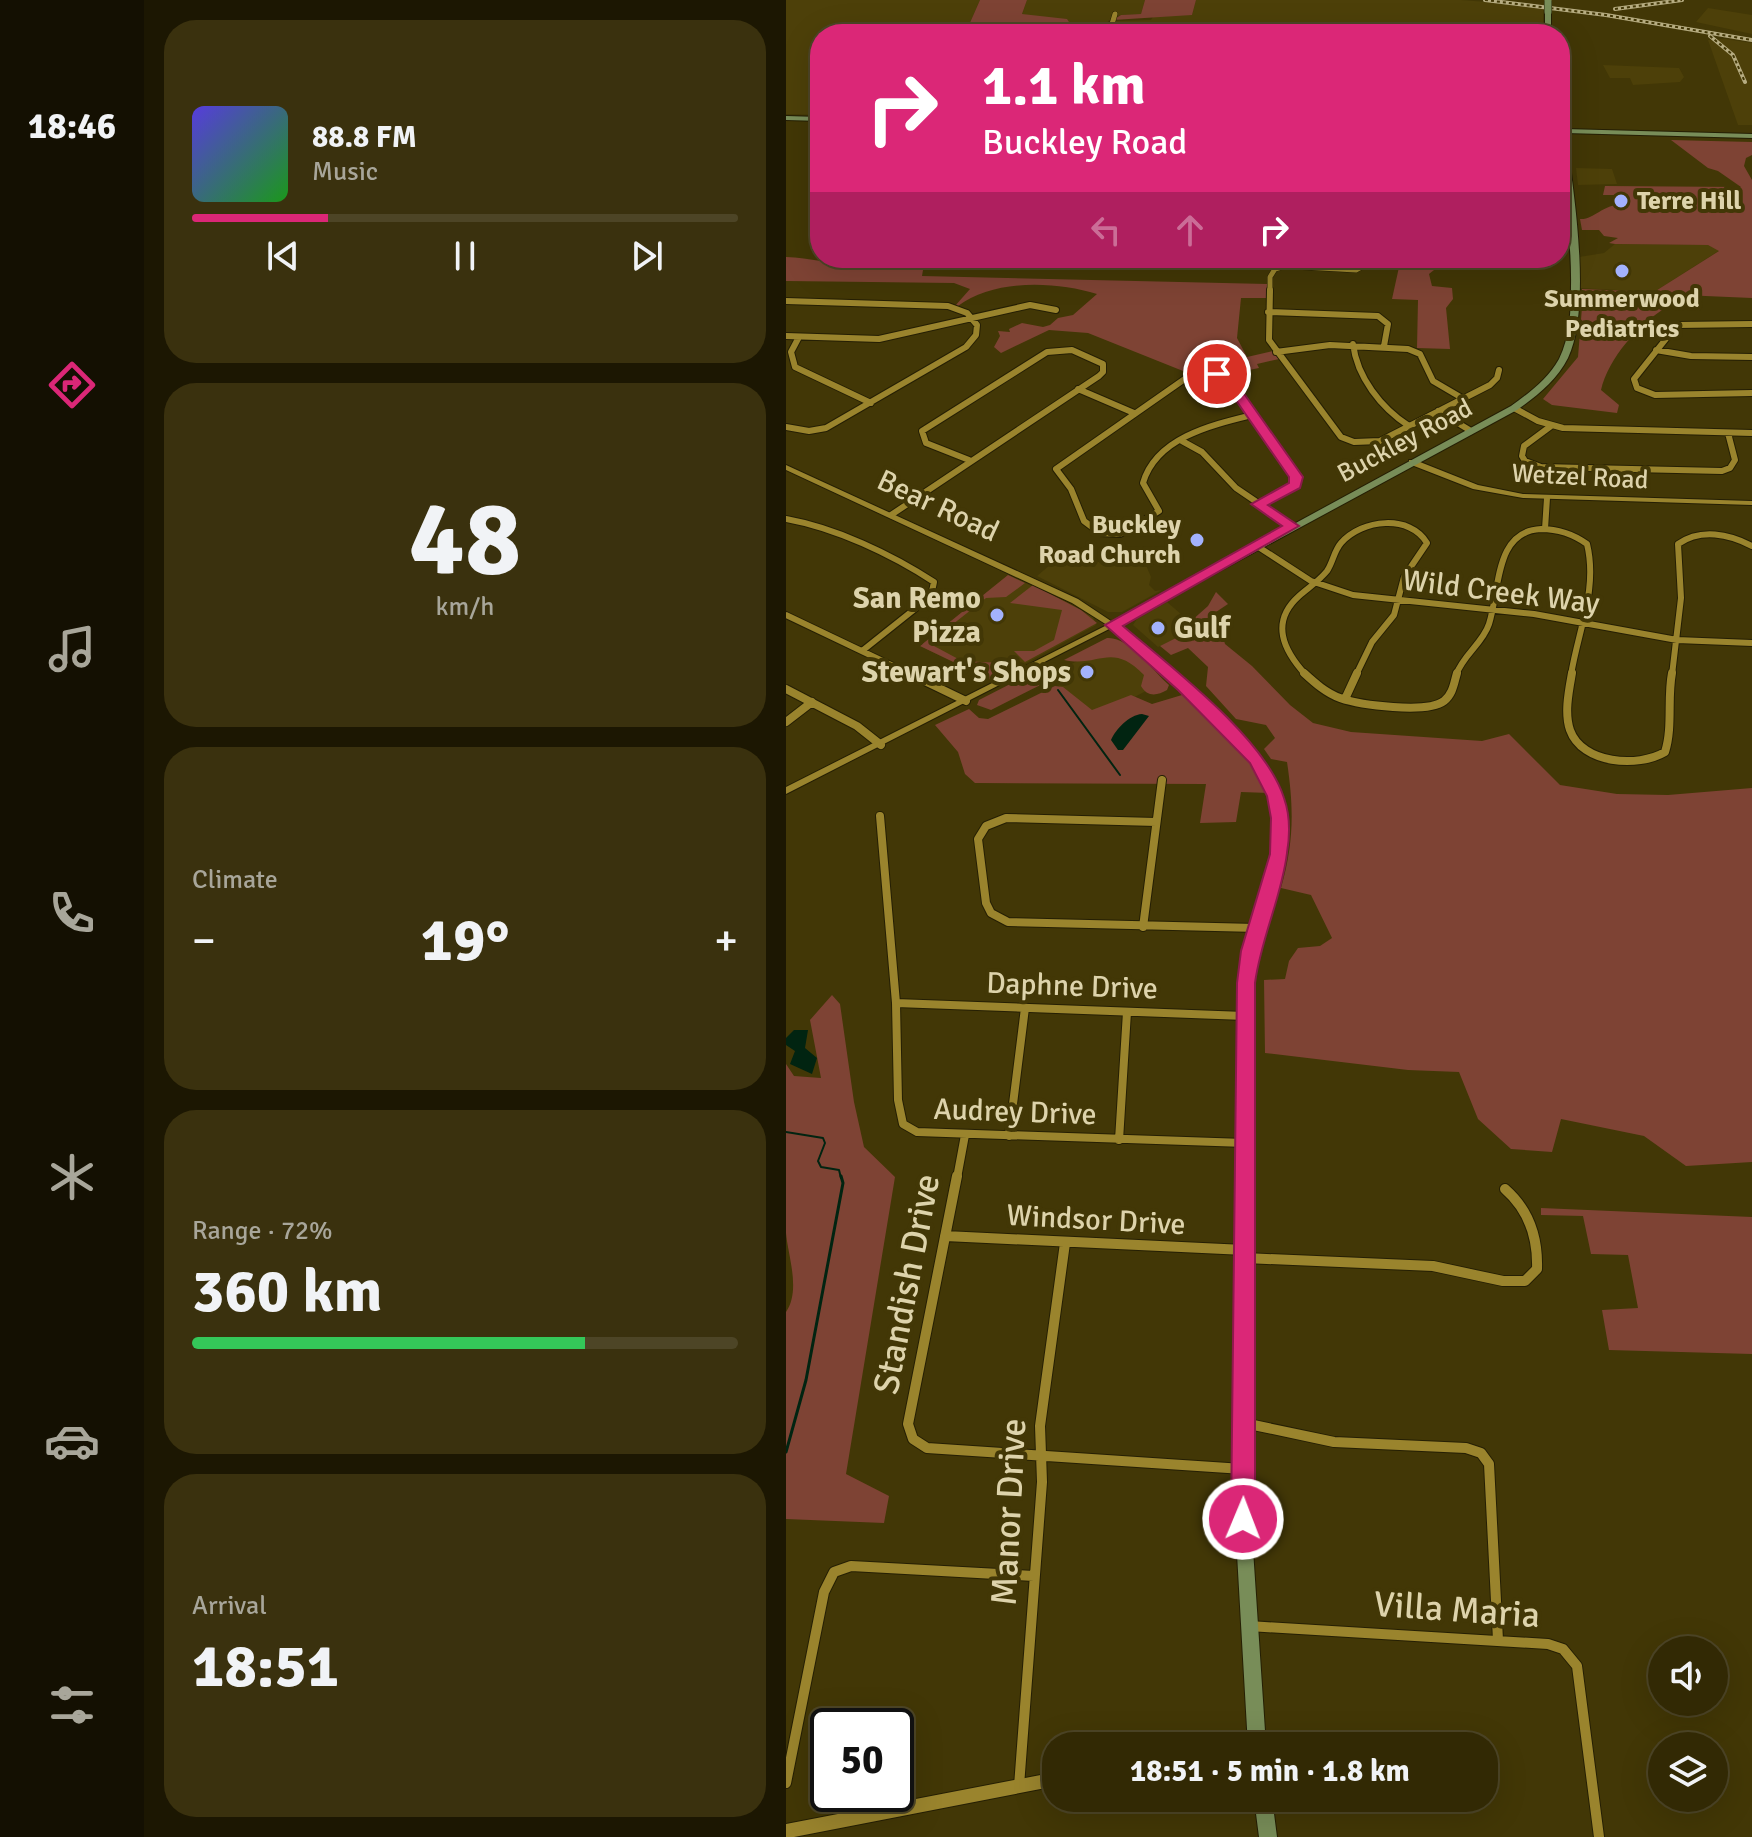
<!DOCTYPE html>
<meta charset="utf-8">
<style>
:root{--surface:#322904;--page:#3a310e;--text:#f1f3f6;--muted:#a8a69a;--line:#4d4526;--accent:#db2777}
body{margin:0;font-family:Signika,sans-serif;background:var(--page);color:var(--text);height:100vh;display:flex;flex-direction:column;font-size:30px;white-space:nowrap}
*{box-sizing:border-box;margin:0}
p{font-size:26px;color:var(--muted)}
.icon{flex:none;width:44px;height:44px;fill:none;stroke:currentColor;stroke-width:2;stroke-linecap:round;stroke-linejoin:round}
.map{position:relative;flex:1;overflow:hidden}
.side{display:flex;flex-direction:column;gap:20px;padding:20px;background:#1c1702;width:642px}
.side>*{flex:none}
.top-card{position:absolute;left:24px;top:24px;width:760px;height:244px;border-radius:32px;box-shadow:0 8px 32px #0002,0 0 0 2px var(--line);background:#db2777;color:#fff;overflow:hidden}
.buttons{position:absolute;left:862px;top:1636px;display:grid;gap:16px}
.buttons a{display:grid;place-items:center;width:80px;height:80px;border-radius:50%;background:var(--surface);box-shadow:0 8px 32px #0002,0 0 0 2px var(--line);font-size:40px}
.speed{position:absolute;left:24px;top:1708px;display:flex;gap:16px;font-size:40px;font-weight:700;text-align:center}
.speed>*{display:grid;place-content:center;width:104px;height:104px;border-radius:50%;background:var(--surface);box-shadow:0 8px 32px #0002,0 0 0 2px var(--line);line-height:1}
.speed .limit{border:4px solid #111;border-radius:12px;background:#fff;color:#111}
.pin{position:absolute;display:grid;place-items:center;width:68px;height:68px;color:#fff;margin:-34px;border:4px solid #fff;border-radius:50%;box-shadow:0 2px 8px #0007}
.me{position:absolute;width:88px;margin:-44px;rotate:1deg;stroke-linejoin:round;filter:drop-shadow(0 0 6px #0008)}
.turn{display:flex;align-items:center;gap:28px;height:168px;padding:0 40px;font-size:36px}
.turn .icon{width:104px;height:104px;stroke-width:2.5}
.turn b{display:block;font-size:56px;line-height:68px}
.lanes{display:flex;align-items:center;height:76px;padding:0 40px;background:#0003;justify-content:center;gap:40px;direction:ltr}
.lanes .off{opacity:.35}
.big{font-size:60px;font-weight:700;line-height:1.1}
.side .widget{flex:1;display:flex;flex-direction:column;justify-content:center;gap:12px;min-width:0;padding:0 28px;border-radius:32px;background:var(--page)}
.side .dial{align-items:center;gap:0}
.dial b{font-size:104px;line-height:1}
.song{display:flex;align-items:center;gap:24px}
.cover{width:96px;height:96px;border-radius:12px;background:linear-gradient(135deg,hsl(250 70% 55%),hsl(120 70% 35%))}
.played{height:8px;border-radius:4px;background:linear-gradient(90deg,var(--accent) 25%,var(--line) 25%)}
.keys{display:flex;justify-content:space-around;direction:ltr}
.heat{display:flex;justify-content:space-between;align-items:center;font-size:44px;direction:ltr}
.charge{height:12px;border-radius:6px;background:linear-gradient(90deg,#34c759 72%,var(--line) 0)}
.trip{position:absolute;left:256px;top:1732px;width:456px;height:80px;border-radius:32px;background:var(--surface);box-shadow:0 8px 32px #0002,0 0 0 2px var(--line);font-weight:700;line-height:80px;text-align:center}
main{display:flex;flex:1;min-height:0}
.tabs{display:flex;flex-direction:column;width:144px;justify-content:space-around;align-items:center;background:#141002;color:var(--muted)}
.tabs .icon{width:56px;height:56px}
.tabs .selected{color:var(--accent)}
.tabs b{font-size:36px;color:var(--text)}
.map>svg:first-child{display:block}
.built{fill:#4d4009}
.green{fill:#7e4334}
.water{fill:#012411}
.lines{fill:none;stroke-linecap:round;stroke-linejoin:round}
.stream-far1{stroke:#012411;stroke-width:2}
.stream{stroke:#012411;stroke-width:3}
.minor-far3-casing{stroke:#251f04;stroke-width:6}
.minor-far2-casing{stroke:#251f04;stroke-width:8}
.minor-far1-casing{stroke:#251f04;stroke-width:10}
.minor-casing{stroke:#251f04;stroke-width:12}
.tertiary-casing{stroke:#251f04;stroke-width:2}
.secondary-casing{stroke:#251f04;stroke-width:2}
.minor-far3{stroke:#9a842d;stroke-width:5}
.minor-far2{stroke:#9a842d;stroke-width:6}
.minor-far1{stroke:#9a842d;stroke-width:8}
.minor{stroke:#9a842d;stroke-width:10}
.tertiary{fill:#9a842d;fill-rule:evenodd}
.secondary{fill:#788d58;fill-rule:evenodd}
.rail-casing{stroke:#b6ac81;stroke-width:4}
.rail{stroke:#423706;stroke-width:2;stroke-dasharray:3;stroke-linecap:butt}
.secondary-bridge-casing{stroke:#251f04;stroke-width:8;stroke-linecap:butt}
.secondary-bridge{stroke:#788d58;stroke-width:7}
.route{fill:#db2777;stroke:#8e194d;stroke-width:2}
.poi-dot{fill:#a3b2fd;stroke:#423706;stroke-width:3}
.labels{text-anchor:middle;dominant-baseline:central;stroke-width:8;stroke-linejoin:round;paint-order:stroke}
.far-poi-label{font-size:26px;font-weight:bold;fill:#ddd3ab;stroke:#423706;text-anchor:start}
.far-street-label{font-size:26px;fill:#ddd3ab;stroke:#423706}
.street-label{font-size:30px;fill:#ddd3ab;stroke:#423706}
.poi-label{font-size:30px;font-weight:bold;fill:#ddd3ab;stroke:#423706;text-anchor:end}
.near-street-label{font-size:36px;fill:#ddd3ab;stroke:#423706}
</style>
<main>
<nav class="tabs">
<b>18:46</b>
<svg class="icon selected" aria-label="directions" viewBox="0 0 24 24"><path d="M12 3l9 9-9 9-9-9zM9 14v-3h6M13 9l2 2-2 2"/></svg>
<svg class="icon" aria-label="music" viewBox="0 0 24 24"><path d="M9 18V5l10-2v13"/><circle cx="6" cy="18" r="3"/><circle cx="16" cy="16" r="3"/></svg>
<svg class="icon" aria-label="phone" viewBox="0 0 24 24"><path d="M5 4h4l2 5-3 2q2 4 5 5l2-3 5 2v4C11 20 4 13 5 4z"/></svg>
<svg class="icon" aria-label="climate" viewBox="0 0 24 24"><path d="M12 3v18M4 7l16 10M4 17L20 7"/></svg>
<svg class="icon" aria-label="car" viewBox="0 0 24 24"><path d="M5 17H2v-5l4-1 3-4h7l3 4 3 1v5h-3M9 17h6M6 11h13"/><circle cx="7" cy="17" r="2"/><circle cx="17" cy="17" r="2"/></svg>
<svg class="icon" aria-label="filters" viewBox="0 0 24 24"><path d="M4 7h16M4 17h16"/><circle cx="9" cy="7" r="2"/><circle cx="15" cy="17" r="2"/></svg>
</nav>
<section class="side">
<div class="widget">
<div class="song"><i class="cover"></i><div><b>88.8 FM</b><p>Music</p></div></div>
<div class="played"></div>
<div class="keys"><svg class="icon" aria-label="previous" viewBox="0 0 24 24"><path d="M18 5L8 12l10 7zM5 5v14"/></svg><svg class="icon" aria-label="pause" viewBox="0 0 24 24"><path d="M8 5v14M16 5v14"/></svg><svg class="icon" aria-label="next" viewBox="0 0 24 24"><path d="M6 5l10 7-10 7zM19 5v14"/></svg></div>
</div>
<div class="widget dial"><b>48</b><p>km/h</p></div>
<div class="widget"><p>Climate</p>
<div class="heat"><a>−</a><b class="big">19°</b><a>+</a></div>
</div>
<div class="widget"><p>Range · 72%</p><b class="big">360 km</b><div class="charge"></div></div>
<div class="widget"><p>Arrival</p><b class="big">18:51</b></div>
</section>
<div class="map">
<svg width="966" height="1837" viewBox="0 0 966 1837">
<rect width="100%" height="100%" fill="#423706"/>
<path class="built" d="M0 0H194L179 34H34V115L0 114Z
M241 0H359L355 14 335 15 322 21 320 34H250L284 25 236 14Z
M410 0H675L714 3 757 9V34H328L330 21 365 20 368 15H406Z
M922 8 966 15V34L910 22Z
M939 39 966 43V125H952L922 40Z
M817 65 893 68 898 77 894 82 847 85 844 78H824Z
M790 168 826 169 831 184 792 185Z
M829 244 922 245 934 250 868 292 794 288 793 257 818 253Z
M283 549 317 564 356 556 365 577 363 585 369 591 376 590 336 612H322L251 576Z
M222 575 277 600 307 617 310 625 207 681 134 646Z
M381 602 411 628 372 647 347 625 351 619Z
M338 653 373 684 309 718 262 676 305 654Z"/>
<path class="green" d="M194 0H241L236 14 281 19 285 25 250 34H179Z
M359 0H410L406 15 327 20 335 15 355 14Z
M885 140 966 142V155L960 158 958 166 966 180V298L896 295 891 298 796 292V289L868 292 933 251 922 245 829 244 823 243 832 238 818 236 813 230H796L794 219C808 220 815 205 837 204L833 195H817L819 186 955 187 932 171 922 168Z
M0 257C24 258 46 264 69 264 93 264 115 258 139 258L136 276 481 284 480 298H455L451 338 461 357 487 351 493 359 471 364 473 368 443 374 425 369 402 373 302 333 263 330 215 353 208 347 214 336 212 331 224 332 223 329 236 323 257 327 264 325 272 318 287 315 311 294C269 281 207 279 172 306H169L184 289 168 283 0 281Z
M615 258H667L665 268 648 270 643 274 646 286 666 288 667 299 660 308 664 349 631 348 632 300 606 299Z
M796 307H881C853 323 822 359 815 390L833 405 831 413 766 405 757 399 792 357Z
M222 575 239 583 220 597 200 598 152 636 148 646 176 661 217 663 223 660 231 665 229 669 207 681 134 646Z
M247 585 295 610 311 623 239 662 228 651H248L268 640 276 610 224 603Z
M430 592 442 604 430 612 439 644 466 666 504 705 527 723 565 732 696 741 723 734 774 785 831 794 882 795 966 788V1162L900 1166 858 1136 775 1119 766 1152 725 1149 692 1119 673 1072 622 1070 479 1053 478 980 499 979 503 961 512 948 534 946 546 938 525 895 495 888C508 842 508 809 501 762L485 759 478 749 489 738 480 725 450 719 420 686 422 667 402 648 385 655 374 646 410 628 404 622 422 606Z
M321 638C343 636 367 671 383 685L381 690C371 696 361 697 355 686L358 675C325 641 313 668 278 660Z
M274 665 288 668 205 710 191 705 193 700 234 679Z
M269 686 277 687 306 710 345 695 366 704 396 695 465 761 483 793 455 792 450 822 414 823 420 784 189 783 179 774 172 752 149 725 183 709 193 718 202 719Z
M46 995 54 1004 68 1102 78 1147 109 1177 60 1474 103 1496 98 1523 0 1519V1312C15 1290 2 1256 0 1233 0 1177 0 1119 0 1064L8 1076 35 1078 24 1020Z
M755 1208 966 1217V1354L823 1350 816 1310 852 1308 842 1255 805 1254 797 1216 755 1215Z"/>
<path class="water" d="M356 714 363 716 337 750H332L325 740C330 729 343 715 356 714Z
M8 1030H22L19 1048 31 1058 26 1074 4 1064 9 1051 0 1045V1038Z"/>
<g class="lines">
<path class="stream-far1" d="M258 672 262 679
M272 690 334 775
M0 1132 37 1138 39 1143 32 1161 35 1167 53 1170 55 1178"/>
<path class="stream" d="M0 1452 20 1380 57 1183 55 1176"/>
<g class="minor-far3-casing">
<path id="minor-far3" d="M323 34 329 14
M165 258 169 261 181 258
M227 258 410 264 423 258
M484 292V277L489 269 499 266 570 270 579 265 581 258"/>
</g>
<g class="minor-far2-casing">
<path id="minor-far2" d="M484 290 483 340 555 437 568 442 594 441 704 385 711 378 713 370
M0 301 162 306 181 313 191 325 190 335 180 347 40 428 23 431 0 427
M482 312 592 316 602 324 598 346
M966 324 891 325 848 379 851 388 869 395 966 393
M0 336 93 339 244 305 270 310
M13 337 5 352 9 367 85 403
M567 344C571 377 595 408 623 426
M870 350 905 356 966 357
M490 352 544 345 622 349 634 354 647 381 676 398
M419 372 440 378 466 415C425 425 370 438 357 483L373 511 334 534 314 533 298 521 285 489 270 469 403 376Z
M292 389 348 413
M728 408 752 421 777 428 966 433
M652 411 685 431
M466 415 510 477 509 485 472 504
M765 426 738 446 736 456 739 461 755 467 936 471 944 468 949 460 942 433
M396 441 416 452 450 488 506 526
M105 515 313 376 317 372V364L286 350 261 352 136 431 140 443 183 460
M0 519C50 528 105 554 148 582L145 596 76 651
M759 529 761 498
M471 546 525 581 567 595 748 614 891 640 966 643
M0 615 126 675
M520 675C497 650 484 622 513 596 522 588 533 581 541 571 547 562 548 551 555 543 576 519 624 514 641 543L618 577 608 615 586 642 570 675
M670 675C677 655 697 643 703 624 714 591 708 531 755 529 772 529 787 534 801 544 812 589 792 631 785 675
M886 675 895 598 892 544C915 528 943 534 966 546"/>
</g>
<g class="minor-far1-casing">
<path id="minor-far1" d="M122 673 180 701
M518 673C529 683 540 693 554 698 574 705 641 714 658 701 667 694 668 683 671 673
M786 673C783 690 778 713 784 730 796 764 852 768 879 752 887 727 881 699 886 673
M0 689 71 726 95 745
M559 699 571 673
M0 722 26 702
M94 816 110 1003 112 1100 117 1124 131 1132 459 1143
M370 822 220 818 200 826 192 839 200 903 205 913 222 922 471 928
M357 927 376 780
M110 1003 459 1016
M223 1136 239 1008
M333 1140 341 1012
M171 1178 179 1135"/>
</g>
<g class="minor-casing">
<path id="minor" d="M171 1176 122 1424 127 1439 141 1448 457 1469
M159 1236 459 1250
M459 1258 647 1266 717 1281H739L751 1269C752 1238 743 1210 719 1189
M458 1423 548 1442 680 1448 695 1453 703 1464 712 1640
M463 1626 762 1644 777 1649 791 1666 813 1837
M0 1783 38 1592 48 1572 65 1566 248 1576
M233 1786 256 1482 254 1426 279 1243"/>
</g>
<g class="tertiary-casing">
<path id="tertiary" d="M623 460H629L692 485 737 494 966 501V505L737 498 687 489 623 464Z
M0 465 292 599 331 625 0 794V787L321 625 286 603 0 470Z
M471 1733 476 1735 478 1740 474 1746H436L438 1741Z
M270 1772V1786L8 1837H0V1824Z"/>
</g>
<g class="secondary-casing">
<path id="secondary" d="M762 10 765 12V34H759V12Z
M0 116 34 117V121L0 120Z
M774 119 777 121 779 129 966 134V138L779 133C788 188 806 308 782 358 771 380 751 396 731 410L334 625C362 647 386 671 412 694 460 740 508 779 498 852 496 866 490 880 486 894 478 924 470 952 466 983L465 1519 480 1746H462L449 1519 454 983 458 951 486 854 488 820 483 796 466 762 450 743 350 648 322 625 725 406C743 393 762 379 773 359 784 337 785 310 785 286 786 230 774 175 774 119Z
M468 1798H486L491 1837H473Z"/>
</g>
<use href="#minor-far3" class="minor-far3"/>
<use href="#minor-far2" class="minor-far2"/>
<use href="#minor-far1" class="minor-far1"/>
<use href="#minor" class="minor"/>
<use href="#tertiary" class="tertiary"/>
<use href="#secondary" class="secondary"/>
<g class="rail-casing">
<path id="rail" d="M699 0 820 15 966 40
M829 9 896 0
M924 36 947 55 959 82"/>
</g>
<use href="#rail" class="rail"/>
<g class="secondary-bridge-casing">
<path id="secondary-bridge" d="M762 1V12"/>
</g>
<use href="#secondary-bridge" class="secondary-bridge"/>
</g>
<path class="route" d="M431 370 447 378 517 477 514 488 482 505 513 526 337 626C385 667 479 738 498 798 504 815 504 835 501 853 496 896 475 938 469 983V1519L465 1527 457 1531 448 1527 445 1519 451 983 455 951 484 854 485 818 481 796 464 763 392 690 319 625 496 526 465 504 503 483V477L438 383 425 374Z"/>
<g class="poi-dot">
<circle cx="835" cy="201" r="8"/>
<circle cx="836" cy="271" r="8"/>
<circle cx="411" cy="540" r="8"/>
<circle cx="211" cy="615" r="8"/>
<circle cx="372" cy="628" r="8"/>
<circle cx="301" cy="672" r="8"/>
</g>
<g class="labels">
<g class="far-poi-label">
<text x="851" y="201">Terre Hill</text>
<text x="836" y="299" text-anchor="middle">Summerwood<tspan x="836" dy="30">Pediatrics</tspan></text>
<text x="395" y="525" text-anchor="end">Buckley<tspan x="395" dy="30">Road Church</tspan></text>
</g>
<g class="far-street-label">
<text transform="translate(619 441) rotate(-28)">Buckley Road</text>
<text transform="translate(794 477) rotate(3)">Wetzel Road</text>
</g>
<g class="street-label">
<text transform="translate(152 506) rotate(25)">Bear Road</text>
<text transform="translate(715 592) rotate(7)">Wild Creek Way</text>
<text transform="translate(286 986) rotate(2)">Daphne Drive</text>
<text transform="translate(229 1112) rotate(2)">Audrey Drive</text>
<text transform="translate(310 1220) rotate(3)">Windsor Drive</text>
</g>
<g class="poi-label">
<text x="195" y="598">San Remo<tspan x="195" dy="34">Pizza</tspan></text>
<text x="388" y="628" text-anchor="start">Gulf</text>
<text x="285" y="672">Stewart's Shops</text>
</g>
<g class="near-street-label">
<text transform="translate(121 1284) rotate(-79)">Standish Drive</text>
<text transform="translate(223 1512) rotate(-87)">Manor Drive</text>
<text transform="translate(671 1610) rotate(4)">Villa Maria</text>
</g>
</g>
</svg>
<div class="buttons">
<a><svg class="icon" aria-label="sound" viewBox="0 0 24 24"><path d="M4 9h4l5-4v14l-5-4H4zM17 9q2 3 0 6"/></svg></a>
<a><svg class="icon" aria-label="layers" viewBox="0 0 24 24"><path d="M12 4l9 5-9 5-9-5zM3 14l9 5 9-5"/></svg></a>
</div>
<div class="speed"><div class="limit">50</div></div>
<div class="pin" style="left:431px;top:374px;background:#d93025"><svg class="icon" aria-label="arrive" viewBox="0 0 24 24"><path d="M6 21V4h12l-3 4 3 4H6"/></svg></div>
<svg class="me" style="left:457px;top:1519px" viewBox="-20 -20 40 40"><circle r="17" fill="#db2777" stroke="#fff" stroke-width="3"/><path d="M0-11L8 9 0 5-8 9z" fill="#fff"/></svg>
<div class="trip">18:51 · 5 min · 1.8 km</div>
<div class="top-card">
<div class="turn"><svg class="icon" aria-label="right" viewBox="0 0 24 24"><path d="M7 20v-9h11M14 6l5 5-5 5"/></svg><div><b>1.1 km</b>Buckley Road</div></div>
<div class="lanes"><svg class="icon off" aria-label="left" viewBox="0 0 24 24"><path d="M17 20v-9H6M10 6l-5 5 5 5"/></svg><svg class="icon off" aria-label="ahead" viewBox="0 0 24 24"><path d="M12 20V5M6 11l6-6 6 6"/></svg><svg class="icon" aria-label="right" viewBox="0 0 24 24"><path d="M7 20v-9h11M14 6l5 5-5 5"/></svg></div>
</div>
</div>
</main>
